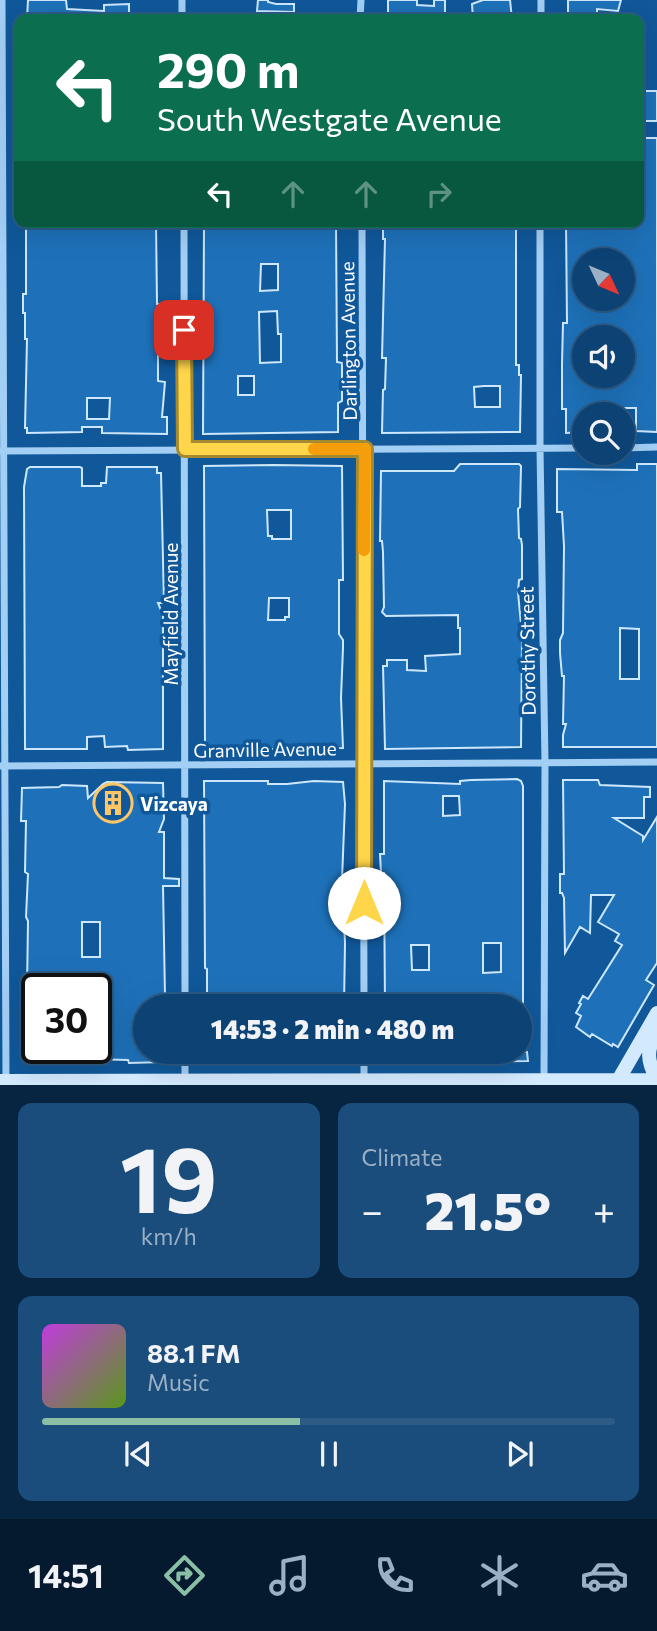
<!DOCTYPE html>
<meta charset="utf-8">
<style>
:root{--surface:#0c4274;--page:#1a4d7c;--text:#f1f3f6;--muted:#9ab0c5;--line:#2c5b86;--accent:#8abfa5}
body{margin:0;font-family:Commissioner,sans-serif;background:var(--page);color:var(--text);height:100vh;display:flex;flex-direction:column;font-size:26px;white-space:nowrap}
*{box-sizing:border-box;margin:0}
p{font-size:23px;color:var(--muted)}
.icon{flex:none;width:38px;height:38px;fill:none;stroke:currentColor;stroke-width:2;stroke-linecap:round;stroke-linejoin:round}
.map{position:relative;height:1085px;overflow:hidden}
.side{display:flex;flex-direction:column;gap:18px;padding:18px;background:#072440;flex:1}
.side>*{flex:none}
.top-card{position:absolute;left:14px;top:14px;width:630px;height:214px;border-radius:14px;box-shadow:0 7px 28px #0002,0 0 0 2px var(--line);background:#0b6e4f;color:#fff;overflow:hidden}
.needle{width:46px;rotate:134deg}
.buttons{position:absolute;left:572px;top:248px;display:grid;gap:14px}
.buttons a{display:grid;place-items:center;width:63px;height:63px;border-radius:50%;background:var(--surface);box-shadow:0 7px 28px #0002,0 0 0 2px var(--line);font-size:35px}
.speed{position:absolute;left:21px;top:973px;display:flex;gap:14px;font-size:35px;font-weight:700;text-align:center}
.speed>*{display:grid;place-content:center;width:91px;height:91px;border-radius:50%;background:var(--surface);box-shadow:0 7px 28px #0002,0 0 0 2px var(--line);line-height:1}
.speed .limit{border:4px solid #111;border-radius:10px;background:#fff;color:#111}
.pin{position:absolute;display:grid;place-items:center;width:60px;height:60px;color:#fff;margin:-30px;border-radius:14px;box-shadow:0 4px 10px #0006}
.me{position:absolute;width:77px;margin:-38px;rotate:0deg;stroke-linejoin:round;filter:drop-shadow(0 0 5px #0008)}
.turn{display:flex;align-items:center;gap:24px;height:147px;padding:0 28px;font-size:32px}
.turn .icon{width:91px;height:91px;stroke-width:2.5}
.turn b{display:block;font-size:49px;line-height:60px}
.lanes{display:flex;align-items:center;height:66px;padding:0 28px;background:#0003;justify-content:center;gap:35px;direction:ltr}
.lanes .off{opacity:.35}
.big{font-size:52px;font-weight:800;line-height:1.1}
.side .widget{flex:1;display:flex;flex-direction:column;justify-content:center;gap:10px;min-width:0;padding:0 24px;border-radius:14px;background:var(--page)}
.side .dial{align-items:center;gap:0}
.dial b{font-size:91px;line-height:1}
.song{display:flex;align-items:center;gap:21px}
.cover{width:84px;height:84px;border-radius:10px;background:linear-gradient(135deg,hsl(290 70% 55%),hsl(90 70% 35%))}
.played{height:7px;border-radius:4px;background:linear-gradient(90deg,var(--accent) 45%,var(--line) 45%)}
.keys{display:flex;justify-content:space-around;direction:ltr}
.heat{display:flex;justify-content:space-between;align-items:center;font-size:38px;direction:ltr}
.side .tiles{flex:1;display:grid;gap:18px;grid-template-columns:1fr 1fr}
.widget:last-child{grid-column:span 2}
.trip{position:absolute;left:133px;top:994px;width:399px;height:70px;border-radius:35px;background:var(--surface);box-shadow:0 7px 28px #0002,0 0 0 2px var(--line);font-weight:800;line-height:70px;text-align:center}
.tab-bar{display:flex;height:112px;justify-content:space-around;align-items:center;background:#051a2e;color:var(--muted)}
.tab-bar .icon{width:49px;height:49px}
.tab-bar .selected{color:var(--accent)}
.tab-bar b{font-size:32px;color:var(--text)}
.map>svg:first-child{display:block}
.building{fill:#1e71b9;stroke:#cce7fe;stroke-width:2;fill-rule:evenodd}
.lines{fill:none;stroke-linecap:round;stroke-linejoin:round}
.street{stroke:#a3cff4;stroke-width:7}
.secondary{stroke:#d3e9fd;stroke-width:14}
.route-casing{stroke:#a68a30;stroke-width:18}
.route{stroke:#ffd54a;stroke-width:12}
.slow{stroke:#f59e0b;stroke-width:12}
.labels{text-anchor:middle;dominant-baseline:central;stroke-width:7;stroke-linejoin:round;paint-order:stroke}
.street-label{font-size:19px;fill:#fff;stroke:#10589a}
.poi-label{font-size:19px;font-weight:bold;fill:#fff;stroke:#10589a;text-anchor:start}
</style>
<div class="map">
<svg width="657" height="1085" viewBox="0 0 657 1085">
<rect width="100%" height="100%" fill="#10589a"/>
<path class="building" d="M28 0H66L67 9 104 11V5L129 4V15H114V19H27Z
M258 0H268V2L276 4H294V12L257 11Z
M388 0H417V5L434 6V0H445V13H416V19H388Z
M483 0H510L512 19H473L472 4Z
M568 0H621L618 11 597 9V19L568 17Z
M641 91H657V121H639Z
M639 138H657V432L636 431V408H620V415H584V432L566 433V409H562V364L563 323H567L566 222H639ZM584 261H623V299H584ZM584 338H623V376H584Z
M26 222 99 224V222H156L157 304H162V320L158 321V381L165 382 162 417H167V434L102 433V427H82V432L27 433V428H25L27 339H25V313H23V294H26ZM87 398H110L109 419H87Z
M336 222 337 362 342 363V401L338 403V432L203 434 204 224ZM261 264H278V290L260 291ZM277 311 278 334H281V362L260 363 259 312ZM238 376H254V395H238Z
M383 223H516V365H519V375H521L520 432 382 433 383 390 385 389 386 358H382L385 239H383ZM484 386H500V407H475L474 387Z
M460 464H519L521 466 520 507 518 509 519 538 521 539 522 545V579L519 580 518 592 522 635 521 747 385 749 383 666H387V660H407V670L426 671 425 656 460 654V628H458V615L386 616 382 612 384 607 383 552 382 541H380L381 471H454Z
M637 464H657V747H563V735L566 724H563L564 676H562L560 653V640L563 633 564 546 562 512H557V469L637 470ZM620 628 639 629V679H620Z
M274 465 342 466 343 580H339V634L343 640V648L341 698 343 748 205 750 204 466ZM267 510H291V539H272V536H268ZM269 598H289V617H285V620H268Z
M30 467H80L82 468V486H101V483H106L107 467H157V473H161L164 603H158L163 615V749L128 750 127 746 105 747 104 736 87 737V749H25L24 487 27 469Z
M517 779 521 781 523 786V1006H385L384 873H381L380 854H384V781L460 784V781L471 780ZM443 796H459L460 815 443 816ZM483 943H501V972L483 973ZM411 945H429V970H412Z
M563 780H598L600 785 650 787V797H644V818H614L643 836V840L657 817V963L646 980 654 985 618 1047 613 1044 612 1046 592 1034 590 1037 576 1027 581 1016 576 1013 581 1004 579 1003 583 996 588 999 622 945 615 941 619 934 598 922 614 895H591L590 933 580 927 565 953 564 898 562 893H560V874H564Z
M204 781H268V784H287L314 781 343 782 345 804 342 880 345 943 344 1006H205V997H207V969L205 968Z
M107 782 163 783 164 819 159 832H164V878L179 879V886H163L165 996 163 1006H145V1052H164V1062L129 1063 128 1060 90 1059 89 1063H26V1028L27 1021H29L27 990 28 921 26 917 28 874 25 872 26 821H21L22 788 59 787 62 785 87 786 88 798 103 784ZM82 922H100V957H82ZM37 989H101L102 1048H37Z
M206 1052H343V1061L206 1063Z
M385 1052H527L528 1061 385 1063Z"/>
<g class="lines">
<path class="street" d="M2 0 6 1081
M182 0V19
M360 19 361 0
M541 19V0
M184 222 185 1006
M362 222 364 1006
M540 222V448L545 763 544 1079
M623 448 657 447
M1 451 584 448
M0 766 657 762
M364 1052V1081
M185 1081V1052"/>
<path class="secondary" d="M657 1080C647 1061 646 1050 657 1031
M0 1081 657 1080
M616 1084 657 1013"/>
</g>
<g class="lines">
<g class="route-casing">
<path id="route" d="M184 330 185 449H365L364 903"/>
</g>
<use href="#route" class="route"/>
<path class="slow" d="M314 449H365L364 550"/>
</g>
<defs>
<g id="building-ring" transform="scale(2.0125)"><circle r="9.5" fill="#10589a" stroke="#ffc667" stroke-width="1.5"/><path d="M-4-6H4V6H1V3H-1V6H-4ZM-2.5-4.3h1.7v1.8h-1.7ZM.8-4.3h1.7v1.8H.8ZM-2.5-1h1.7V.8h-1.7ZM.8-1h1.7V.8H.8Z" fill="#ffc667"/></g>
</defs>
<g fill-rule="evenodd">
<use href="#building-ring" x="113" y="803"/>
</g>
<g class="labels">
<g class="street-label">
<text transform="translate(348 341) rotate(-91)">Darlington Avenue</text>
<text transform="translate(170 614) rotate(-90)">Mayfield Avenue</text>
<text transform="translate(527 651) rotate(-91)">Dorothy Street</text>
<text transform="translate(265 749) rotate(-1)">Granville Avenue</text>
</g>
<g class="poi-label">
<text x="140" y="803">Vizcaya</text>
</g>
</g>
</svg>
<div class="buttons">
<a><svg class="needle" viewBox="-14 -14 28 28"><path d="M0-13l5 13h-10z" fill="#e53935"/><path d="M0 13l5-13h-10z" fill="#9ab0c5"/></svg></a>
<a><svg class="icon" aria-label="sound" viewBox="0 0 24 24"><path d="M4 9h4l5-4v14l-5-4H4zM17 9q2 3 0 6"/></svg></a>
<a><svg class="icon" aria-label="search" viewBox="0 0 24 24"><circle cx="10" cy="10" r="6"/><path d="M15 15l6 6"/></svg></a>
</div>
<div class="speed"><div class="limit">30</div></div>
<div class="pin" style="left:184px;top:330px;background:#d93025"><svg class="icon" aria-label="arrive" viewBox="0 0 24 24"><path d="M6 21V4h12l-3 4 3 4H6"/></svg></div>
<svg class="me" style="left:364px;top:903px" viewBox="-20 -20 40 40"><circle r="19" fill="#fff"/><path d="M0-13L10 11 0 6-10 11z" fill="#ffd54a"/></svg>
<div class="trip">14:53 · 2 min · 480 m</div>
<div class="top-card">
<div class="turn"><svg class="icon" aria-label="left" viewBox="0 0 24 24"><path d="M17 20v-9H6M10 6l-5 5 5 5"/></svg><div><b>290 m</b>South Westgate Avenue</div></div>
<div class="lanes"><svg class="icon" aria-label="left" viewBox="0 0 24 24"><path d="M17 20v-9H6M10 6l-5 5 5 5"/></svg><svg class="icon off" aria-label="ahead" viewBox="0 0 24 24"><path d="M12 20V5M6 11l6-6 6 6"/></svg><svg class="icon off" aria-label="ahead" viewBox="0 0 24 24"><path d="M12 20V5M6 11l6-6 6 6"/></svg><svg class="icon off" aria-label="right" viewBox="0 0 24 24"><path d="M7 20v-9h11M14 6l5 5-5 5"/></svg></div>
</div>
</div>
<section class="side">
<div class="tiles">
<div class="widget dial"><b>19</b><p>km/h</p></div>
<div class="widget"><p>Climate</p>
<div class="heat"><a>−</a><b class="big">21.5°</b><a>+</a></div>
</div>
<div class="widget">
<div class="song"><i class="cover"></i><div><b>88.1 FM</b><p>Music</p></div></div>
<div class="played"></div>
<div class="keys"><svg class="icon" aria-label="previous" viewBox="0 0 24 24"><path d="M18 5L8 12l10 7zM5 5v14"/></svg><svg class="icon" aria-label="pause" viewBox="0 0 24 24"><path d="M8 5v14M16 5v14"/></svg><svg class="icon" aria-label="next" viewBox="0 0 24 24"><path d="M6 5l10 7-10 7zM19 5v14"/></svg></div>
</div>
</div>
</section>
<nav class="tab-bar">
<b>14:51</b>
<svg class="icon selected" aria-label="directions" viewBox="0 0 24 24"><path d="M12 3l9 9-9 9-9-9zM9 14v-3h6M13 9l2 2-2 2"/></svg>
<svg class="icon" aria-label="music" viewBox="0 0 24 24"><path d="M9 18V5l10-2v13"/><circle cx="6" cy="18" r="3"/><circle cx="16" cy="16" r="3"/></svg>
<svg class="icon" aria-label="phone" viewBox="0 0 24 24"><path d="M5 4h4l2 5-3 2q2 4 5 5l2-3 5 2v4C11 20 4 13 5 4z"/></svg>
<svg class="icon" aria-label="climate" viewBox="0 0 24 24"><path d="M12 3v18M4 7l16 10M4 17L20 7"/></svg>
<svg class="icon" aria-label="car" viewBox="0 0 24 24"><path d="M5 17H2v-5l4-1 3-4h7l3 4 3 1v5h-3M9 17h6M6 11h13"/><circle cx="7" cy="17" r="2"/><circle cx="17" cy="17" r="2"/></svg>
</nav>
